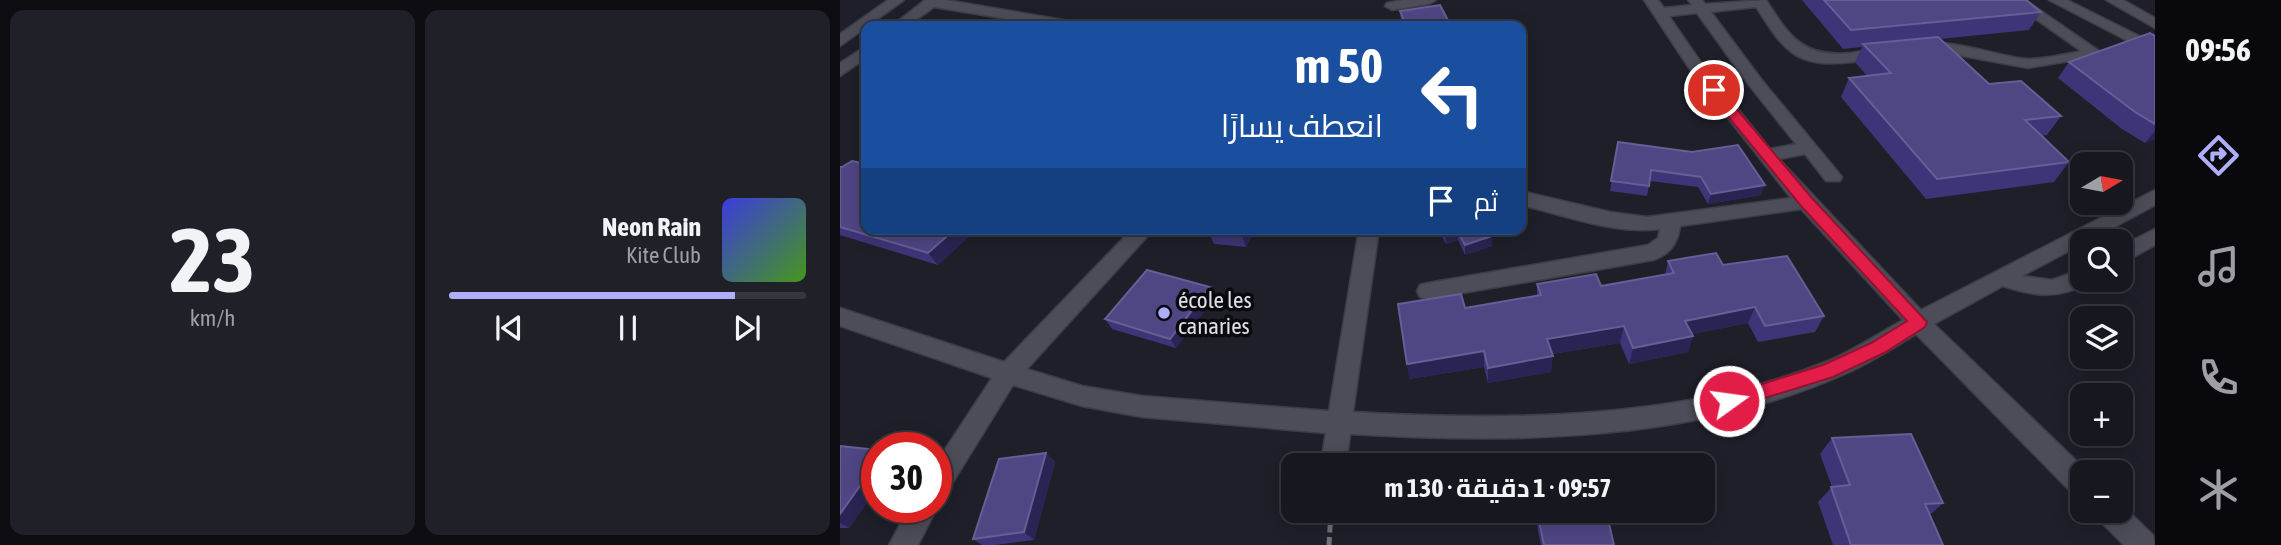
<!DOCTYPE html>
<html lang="ar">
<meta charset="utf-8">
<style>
:root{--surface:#171720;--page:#202029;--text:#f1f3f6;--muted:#9e9fa5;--line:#36363e;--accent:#afaefa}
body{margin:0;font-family:"Asap Condensed",Cairo,sans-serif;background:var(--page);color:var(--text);direction:rtl;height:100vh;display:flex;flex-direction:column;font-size:26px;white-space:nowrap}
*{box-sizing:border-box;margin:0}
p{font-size:23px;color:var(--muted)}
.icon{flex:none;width:38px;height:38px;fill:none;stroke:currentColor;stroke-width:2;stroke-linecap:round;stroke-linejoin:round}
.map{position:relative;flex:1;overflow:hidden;direction:ltr}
.side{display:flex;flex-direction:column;gap:10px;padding:10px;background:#0d0d12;width:840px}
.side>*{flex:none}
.banner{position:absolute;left:21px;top:21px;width:665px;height:214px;border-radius:14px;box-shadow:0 4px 18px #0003,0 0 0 2px var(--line);direction:rtl;background:#1a4fa0;color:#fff;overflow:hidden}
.needle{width:46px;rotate:80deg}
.buttons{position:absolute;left:1230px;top:152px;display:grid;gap:14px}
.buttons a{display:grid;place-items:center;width:63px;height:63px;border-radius:14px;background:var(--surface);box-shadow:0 4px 18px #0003,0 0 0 2px var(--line);font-size:35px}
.speed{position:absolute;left:21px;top:432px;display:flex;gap:14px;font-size:35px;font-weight:700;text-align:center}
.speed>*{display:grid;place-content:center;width:91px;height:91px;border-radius:50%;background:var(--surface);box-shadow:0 4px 18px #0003,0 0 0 2px var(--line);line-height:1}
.speed .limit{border:10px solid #d22;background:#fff;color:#111}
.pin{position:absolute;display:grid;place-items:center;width:60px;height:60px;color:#fff;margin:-30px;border:4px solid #fff;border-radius:50%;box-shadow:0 2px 7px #0007}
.me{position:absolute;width:77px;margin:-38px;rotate:76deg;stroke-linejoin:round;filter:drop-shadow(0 0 5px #0008)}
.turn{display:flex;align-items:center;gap:24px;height:147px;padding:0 28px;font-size:32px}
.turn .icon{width:91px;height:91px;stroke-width:2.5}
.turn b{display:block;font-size:49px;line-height:60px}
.then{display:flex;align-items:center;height:66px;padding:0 28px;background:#0003;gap:14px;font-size:26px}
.side .tile{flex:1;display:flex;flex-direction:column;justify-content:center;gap:10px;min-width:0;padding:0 24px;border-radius:14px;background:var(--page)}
.side .dial{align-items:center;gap:0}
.dial b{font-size:91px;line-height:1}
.song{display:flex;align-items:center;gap:21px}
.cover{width:84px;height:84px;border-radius:10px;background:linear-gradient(135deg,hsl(240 70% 55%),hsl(100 70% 35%))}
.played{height:7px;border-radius:4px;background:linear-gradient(90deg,var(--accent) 80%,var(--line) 80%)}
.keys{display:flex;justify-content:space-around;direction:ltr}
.side .tiles{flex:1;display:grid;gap:10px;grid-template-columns:repeat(2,1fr)}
.trip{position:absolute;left:441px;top:453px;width:434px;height:70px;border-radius:14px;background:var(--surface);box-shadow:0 4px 18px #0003,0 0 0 2px var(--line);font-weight:700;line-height:70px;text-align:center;direction:rtl}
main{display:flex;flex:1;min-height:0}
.tabs{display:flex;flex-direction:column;width:126px;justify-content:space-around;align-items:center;background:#09090d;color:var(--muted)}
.tabs .icon{width:49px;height:49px}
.tabs .on{color:var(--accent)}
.tabs b{font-size:32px;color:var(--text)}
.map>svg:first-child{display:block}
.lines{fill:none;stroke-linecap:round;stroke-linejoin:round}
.minor-casing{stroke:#3c3d45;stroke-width:3}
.path{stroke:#71717a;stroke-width:5;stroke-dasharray:8 4.5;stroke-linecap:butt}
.minor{fill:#4c4d59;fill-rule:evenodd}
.wall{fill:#3e3478}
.shaded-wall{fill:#2a2454}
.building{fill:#4f4684;stroke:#665e94;stroke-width:2}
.route{fill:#e11d48;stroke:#92132f;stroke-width:2}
.poi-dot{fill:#afaefa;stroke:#09090e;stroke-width:2.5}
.labels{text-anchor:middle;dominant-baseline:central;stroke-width:7;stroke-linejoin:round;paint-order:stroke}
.poi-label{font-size:23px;fill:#dfe0e7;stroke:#09090e;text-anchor:start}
</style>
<main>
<nav class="tabs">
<b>09:56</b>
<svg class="icon on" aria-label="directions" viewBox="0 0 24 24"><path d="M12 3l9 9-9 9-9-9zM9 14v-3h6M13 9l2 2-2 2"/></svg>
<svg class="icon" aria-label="music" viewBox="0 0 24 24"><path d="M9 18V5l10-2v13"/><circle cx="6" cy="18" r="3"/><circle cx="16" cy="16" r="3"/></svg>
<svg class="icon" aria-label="phone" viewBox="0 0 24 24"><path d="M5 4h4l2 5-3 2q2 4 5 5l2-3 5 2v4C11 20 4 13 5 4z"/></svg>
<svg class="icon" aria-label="climate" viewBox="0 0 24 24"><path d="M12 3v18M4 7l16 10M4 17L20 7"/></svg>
</nav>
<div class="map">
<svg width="1315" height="545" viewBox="0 0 1315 545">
<rect width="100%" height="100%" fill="#1f1f2a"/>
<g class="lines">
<g class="minor-casing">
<path id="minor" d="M48 0H64L0 46V34Z
M85 0H106L235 22 242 26H210L94 7 68 26H52Z
M563 0H596L589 4 552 10 545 6 547 3Z
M804 0H818L824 8 852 5 848 0H862L865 4 926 0C950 37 963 58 1011 53 1024 51 1037 47 1049 50L1052 53 1049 56 1044 58C1014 61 974 72 949 50 935 39 926 21 916 7L871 12 921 79 1002 177 1000 181H986L965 154 939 159 1081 310 1315 190V205L1247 242H1242V244L1182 276 1212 280 1242 269V280H1251L1249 283C1219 299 1196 297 1163 286L1094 324 1248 472H1242V497L1233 494 1076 334C1054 348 1031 362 1007 373 854 442 674 444 510 434L506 466H480L486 433 302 417 242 406 173 385 105 495 96 498V463L152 378 0 326V308L164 362 292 229H314L187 369 242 386 302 396 489 411 519 229H539L513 412C667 421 844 420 988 361 1014 350 1038 334 1063 320L961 209 840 226C838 243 829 255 813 260L588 299 580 297 577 291 580 285 588 283 808 245 818 238 820 229C775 235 724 215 681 205V191L770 212 807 217 951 198 851 71ZM857 13 909 85 956 144 930 149 862 64 829 16Z
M1169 0H1185L1262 53 1259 56 1188 68 1107 53H1083L1075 48C1092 32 1163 58 1187 59 1205 59 1223 55 1241 51Z
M1209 0H1227L1315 44V55Z
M1266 0H1283L1315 18V28Z
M26 46V58L0 76V63Z
M1315 229V245L1281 264V246Z
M1281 504 1313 535 1315 545H1284L1259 520 1256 511H1281Z
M96 505 97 508 78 545H49L69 508H96Z"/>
</g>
<path class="path" d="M489 545 491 511"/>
<use href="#minor" class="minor"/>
</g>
<path class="wall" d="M962 0H1186L1201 12 1189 30 1100 39 1149 84 1221 116 1207 135 1201 136 1229 162 1214 182 1086 199 1001 97 1009 78 1027 76 1015 62 1022 47 1003 49Z
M560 11 611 26H563L561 21Z
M1315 36V139L1305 143 1282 129 1218 78 1229 62Z
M778 142 921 195 868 204 858 187 810 181 807 196 770 191Z
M0 167 26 229H137L98 265 0 235Z
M368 229H415L406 247 374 244 368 230Z
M598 229H648L652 246 625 255 618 240 606 244Z
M828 261 883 265 984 316 975 332 918 342 908 323 852 334 853 336 848 352 789 364 780 343 712 354 711 372 648 383 644 367 569 379 625 308 697 296V284L761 286 825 275Z
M375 297 336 348 272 329 265 319Z
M992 438 1103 503 1090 515 1103 545H993L978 502 992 487 980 454Z
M0 446 37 450V488L9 528H0Z
M206 453 215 462 194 540 155 545H142L133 539Z
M694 511H766L774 545H701Z"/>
<path class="shaded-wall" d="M1315 131V139L1305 143Z
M925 185 921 195 868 204 871 194Z
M115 229H137L98 265 88 253Z
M403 229H415L406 247 401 233Z
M617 230 618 240 606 244 605 233Z
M652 236V246L625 255V245Z
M370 287 375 297 336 348 330 339Z
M915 307 908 323 840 337 845 321Z
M784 326 780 343 706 355 707 339Z
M853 336 848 352 789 364 793 348Z
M644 351V367L569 379 567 364Z
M713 356 711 372 648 383V368Z
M206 453 215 462 194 540 184 532Z
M37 462V488L9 528 0 523V514Z"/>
<path class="building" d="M984 0H1186L1201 12 1011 30Z
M600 5 611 26H566L560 11Z
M1310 33 1315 36V124L1295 112 1229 62Z
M1098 37 1149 84 1181 81 1221 116 1185 120 1229 162 1097 179 1009 78 1051 73 1023 44Z
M778 142 852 152 898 145 925 185 871 194 861 177 811 170 809 186 771 181Z
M12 161 26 164V229H115L88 253 0 227V167H2Z
M368 229H403L401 233 368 230Z
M603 229H648L652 236 625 245 617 230 605 233Z
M876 253 883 265 947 256 984 316 925 326 915 307 845 321 853 336 793 348 784 326 707 339 713 356 648 368 644 351 567 364 558 304 621 294 625 308 701 295 697 284 756 274 761 286 834 273 828 261Z
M307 270 370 287 330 339 265 319Z
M1071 434 1103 503 1085 504 1103 545H1011L991 487 1010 485 992 438Z
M0 446 37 450V462L0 514Z
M206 453 184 532 133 539 159 459Z
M753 457 755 466H690Z
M697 511H766L774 545H704Z"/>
<path class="route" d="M874 86 878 87 972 198 1087 322 1085 327 1044 353 993 377 889 409 883 407 880 401 883 396 983 365 1031 343 1067 321 961 206 869 93 868 90Z"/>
<circle class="poi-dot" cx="324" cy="313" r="7"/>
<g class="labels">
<g class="poi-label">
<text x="338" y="300">école les<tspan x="338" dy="26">canaries</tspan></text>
</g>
</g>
</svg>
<div class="buttons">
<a><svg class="needle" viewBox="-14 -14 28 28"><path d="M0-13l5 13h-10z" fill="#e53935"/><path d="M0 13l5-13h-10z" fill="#9e9fa5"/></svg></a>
<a><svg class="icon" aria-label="search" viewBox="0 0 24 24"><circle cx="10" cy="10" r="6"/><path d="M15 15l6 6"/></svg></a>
<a><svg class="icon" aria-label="layers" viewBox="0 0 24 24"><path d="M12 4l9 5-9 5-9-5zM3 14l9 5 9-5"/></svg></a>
<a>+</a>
<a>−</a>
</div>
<div class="speed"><div class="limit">30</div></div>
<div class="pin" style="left:874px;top:90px;background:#d93025"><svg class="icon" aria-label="arrive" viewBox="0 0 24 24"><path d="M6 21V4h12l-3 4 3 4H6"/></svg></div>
<svg class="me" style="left:889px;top:401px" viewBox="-20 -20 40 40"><circle r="17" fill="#e11d48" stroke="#fff" stroke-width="3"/><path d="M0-11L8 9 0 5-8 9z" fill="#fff"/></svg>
<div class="trip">09:57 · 1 دقيقة · 130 m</div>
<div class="banner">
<div class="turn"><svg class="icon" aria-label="left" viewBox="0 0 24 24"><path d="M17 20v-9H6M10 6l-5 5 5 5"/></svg><div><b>50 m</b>انعطف يسارًا</div></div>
<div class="then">ثم<svg class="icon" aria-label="arrive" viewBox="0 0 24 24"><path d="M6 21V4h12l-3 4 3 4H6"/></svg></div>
</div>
</div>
<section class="side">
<div class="tiles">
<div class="tile">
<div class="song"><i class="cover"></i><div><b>Neon Rain</b><p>Kite Club</p></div></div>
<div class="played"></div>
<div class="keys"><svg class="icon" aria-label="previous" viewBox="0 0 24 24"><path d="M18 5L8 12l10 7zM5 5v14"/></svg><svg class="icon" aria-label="pause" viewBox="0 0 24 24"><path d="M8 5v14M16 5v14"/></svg><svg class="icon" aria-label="next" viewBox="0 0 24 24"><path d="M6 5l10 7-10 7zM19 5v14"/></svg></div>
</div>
<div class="tile dial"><b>23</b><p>km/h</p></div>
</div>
</section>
</main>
